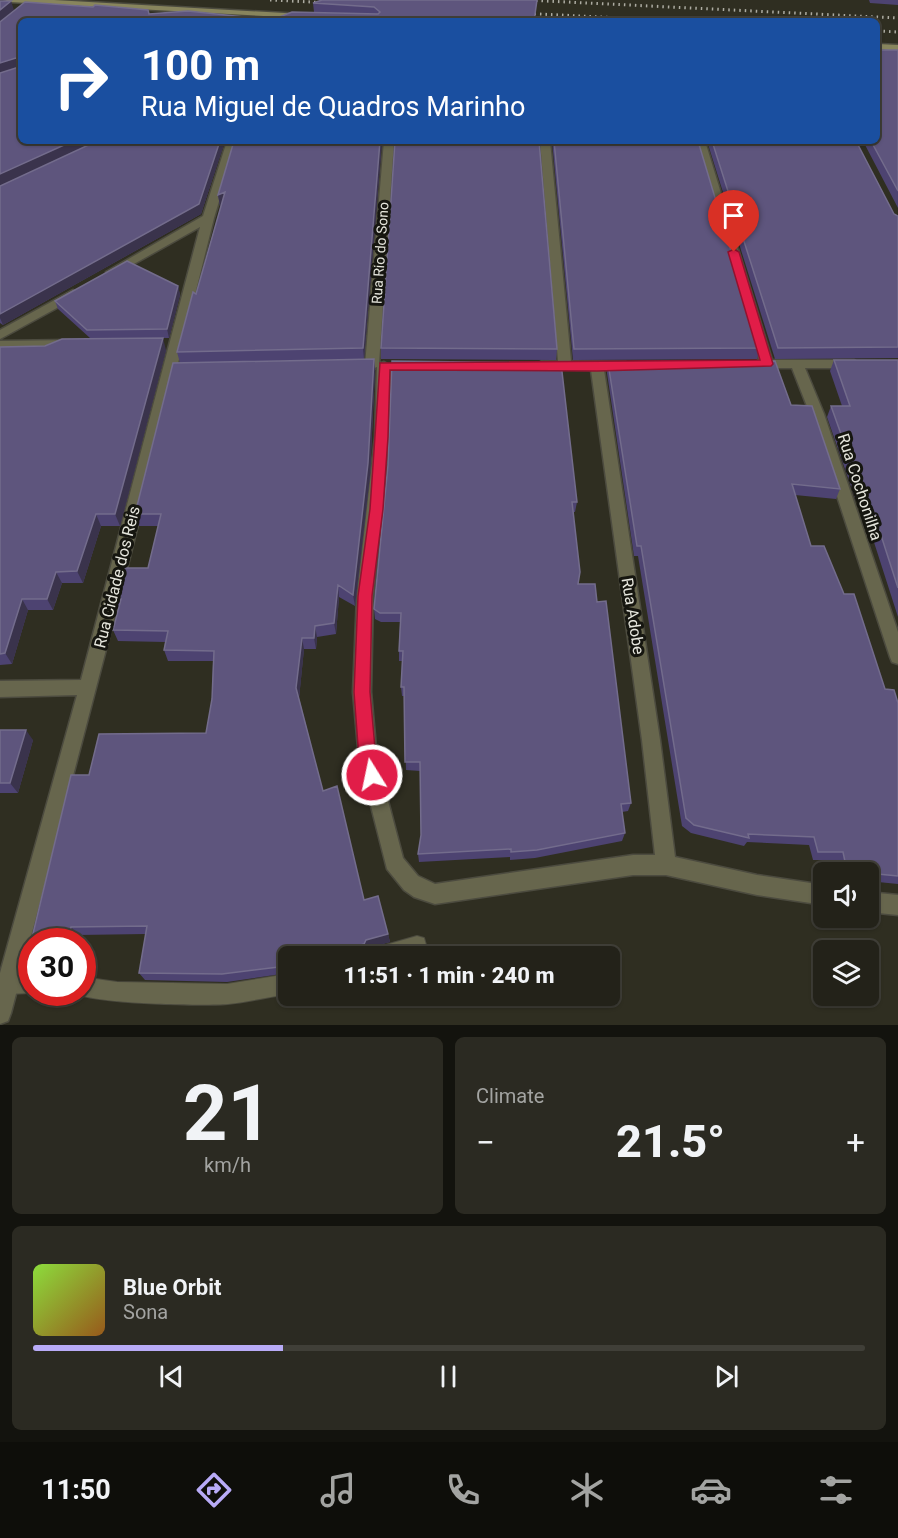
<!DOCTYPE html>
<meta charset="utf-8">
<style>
:root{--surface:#232219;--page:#2b2a22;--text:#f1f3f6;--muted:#a3a4a2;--line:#403f38;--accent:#b8abf7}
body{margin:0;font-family:Roboto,sans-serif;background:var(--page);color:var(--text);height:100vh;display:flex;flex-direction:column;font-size:22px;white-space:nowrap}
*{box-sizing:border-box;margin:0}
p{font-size:20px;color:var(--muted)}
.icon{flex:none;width:33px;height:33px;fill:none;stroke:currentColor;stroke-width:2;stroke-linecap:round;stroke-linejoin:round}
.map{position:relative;height:1025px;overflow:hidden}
.side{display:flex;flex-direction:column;gap:12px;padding:12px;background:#13130e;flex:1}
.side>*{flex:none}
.banner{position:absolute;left:18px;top:18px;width:862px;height:126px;border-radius:9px;box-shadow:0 2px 4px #0004,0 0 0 2px var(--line);background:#1a4fa0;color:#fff;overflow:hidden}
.fabs{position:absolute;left:813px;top:862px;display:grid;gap:12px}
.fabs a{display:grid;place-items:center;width:66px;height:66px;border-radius:9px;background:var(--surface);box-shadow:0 2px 4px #0004,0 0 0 2px var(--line);font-size:30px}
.speed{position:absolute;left:18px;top:928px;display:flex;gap:12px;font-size:30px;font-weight:700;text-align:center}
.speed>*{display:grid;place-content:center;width:78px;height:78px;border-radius:50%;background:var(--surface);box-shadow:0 2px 4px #0004,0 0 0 2px var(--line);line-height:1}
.speed .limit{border:9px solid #d22;background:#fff;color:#111}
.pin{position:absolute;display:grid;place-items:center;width:51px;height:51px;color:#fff;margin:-62px -26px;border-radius:50% 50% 50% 0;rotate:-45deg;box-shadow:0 0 6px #0007}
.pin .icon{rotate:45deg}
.me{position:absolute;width:66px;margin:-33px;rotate:350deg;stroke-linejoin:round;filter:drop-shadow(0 0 4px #0008)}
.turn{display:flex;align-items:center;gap:21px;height:126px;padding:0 24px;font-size:27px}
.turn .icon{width:78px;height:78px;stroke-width:2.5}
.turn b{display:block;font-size:42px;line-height:51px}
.big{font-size:45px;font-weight:800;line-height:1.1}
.side .card{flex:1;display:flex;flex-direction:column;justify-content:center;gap:9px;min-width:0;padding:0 21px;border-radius:9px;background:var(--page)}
.side .dial{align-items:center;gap:0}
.dial b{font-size:78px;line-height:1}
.song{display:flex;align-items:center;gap:18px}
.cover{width:72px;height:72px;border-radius:9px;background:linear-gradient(135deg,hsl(90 70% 55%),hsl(30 70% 35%))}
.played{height:6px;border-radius:3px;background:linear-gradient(90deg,var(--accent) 30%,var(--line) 30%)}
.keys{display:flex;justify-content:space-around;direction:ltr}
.heat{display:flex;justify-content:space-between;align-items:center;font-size:33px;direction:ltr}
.side .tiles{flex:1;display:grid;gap:12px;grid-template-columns:1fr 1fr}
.card:last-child{grid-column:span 2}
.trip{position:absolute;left:278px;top:946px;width:342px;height:60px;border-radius:9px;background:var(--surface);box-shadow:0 2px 4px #0004,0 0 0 2px var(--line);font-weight:800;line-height:60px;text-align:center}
.menu{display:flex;height:96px;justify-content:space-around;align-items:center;background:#0e0e0a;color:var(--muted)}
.menu .icon{width:42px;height:42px}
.menu .on{color:var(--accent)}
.menu b{font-size:27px;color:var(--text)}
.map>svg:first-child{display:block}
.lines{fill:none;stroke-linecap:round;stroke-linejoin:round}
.lane-casing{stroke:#4c4b3f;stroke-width:2}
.street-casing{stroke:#4c4b3f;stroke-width:3}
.secondary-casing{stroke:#4c4b3f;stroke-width:3}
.lane{fill:#67664d;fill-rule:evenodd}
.street{fill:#67664d;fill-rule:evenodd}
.secondary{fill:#88855d;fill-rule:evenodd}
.rail{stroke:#adaca2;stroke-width:3;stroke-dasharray:1.5 4;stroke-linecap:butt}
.wall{fill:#4d4371}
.shaded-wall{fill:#3a334c}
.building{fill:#5e557d;stroke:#736c8c;stroke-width:1.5}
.route{fill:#e11d48;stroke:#92132f;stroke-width:1.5}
.labels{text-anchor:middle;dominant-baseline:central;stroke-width:6;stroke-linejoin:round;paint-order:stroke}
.far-street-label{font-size:14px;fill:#e6e6dd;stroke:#161610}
.street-label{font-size:16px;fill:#e6e6dd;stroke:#161610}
</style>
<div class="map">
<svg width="898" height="1025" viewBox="0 0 898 1025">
<rect width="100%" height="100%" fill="#2f2e21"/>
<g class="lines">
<g class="lane-casing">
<path id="lane" d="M417 936 424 938 426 945 424 952 408 957H366L368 950Z
M32 973V993L7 994 0 991V977L7 974Z
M288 974V994C268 997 248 1002 228 1004 202 1006 94 1004 75 993H82V977L117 982 227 984Z"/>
</g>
<g class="street-casing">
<path id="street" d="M227 141H237L214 218 126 573 11 1013 8 1021 0 1024V973L77 695 0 697V681L81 680 200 227 116 274 112 276 106 272 203 216Z
M384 141H394L379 364 384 362 391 366 389 437 373 596 371 692 377 759 403 858 418 876 435 884 633 855H655L642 740 591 370 542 369 535 365 542 361H558L540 141H550L571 361 626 362 633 366 626 370H604L660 740 675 857 757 875 824 885V905L757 895 666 875H633L435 904 414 897 404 890 387 869 359 759 353 692 357 596 375 437 377 367 372 369 365 365Z
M695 141H705L772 360H854L860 364 854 368H805L824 414 898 632V664L892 662 890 657 810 414 792 368H758L752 364 759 360Z
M73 290 79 294 77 297 0 339V330Z
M69 340 73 341 75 344 73 347 0 349V341Z
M868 892 898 895V915L868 912Z"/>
</g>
<g class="secondary-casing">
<path id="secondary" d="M5 0H54L302 14 306 16 302 18 9 2Z
M878 44 898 45V51L878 49Z"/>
</g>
<use href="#lane" class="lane"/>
<use href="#street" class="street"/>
<use href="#secondary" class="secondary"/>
<path class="rail" d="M270 0 332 3
M525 0 898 18
M518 13 685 21
M878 31 898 32"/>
</g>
<path class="wall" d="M322 0H537L534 21H21V141H225L201 214 3 325 0 323V186L10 181 0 186V22L25 2 93 7 95 5 148 10 149 14 188 11 272 20 292 12 318 13 314 12 313 3Z
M869 0H898V5L870 3Z
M898 50V208L863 141H878Z
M382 141 364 359 180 363 177 352 196 294 221 205 220 206 218 195Z
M552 141H698L760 348 757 359 573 360Z
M707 141H856L894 214 898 216V358L775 359Z
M178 286 180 295 169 338H90L58 309 55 301Z
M0 347 166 350 120 526H101L83 583H62L53 610H28L12 664 0 665Z
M381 348 557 349 556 360 381 359Z
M374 359 375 371 370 475 355 606 339 597 336 634 317 637 316 649H304L299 698 323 791 364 900 388 934 390 942 367 948 365 952 346 957H288V973L227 982 145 980 139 973 146 934 78 935 77 942H32L89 775 206 733 212 699 213 661H168L164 650 165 642 118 641 113 630 119 609 115 599 148 568 158 526H139L135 514Z
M834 360H898V617L872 536 860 501H856L827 417 831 406H842L830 371Z
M608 363 791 405 840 489 836 499 795 495 811 546 844 594 885 689 898 703V884L868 881V873H840L837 860H813L809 845 747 842 744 846 691 833 682 826 638 556H634L607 373Z
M388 465 577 502 575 512H573L578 584 597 602 631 803 628 811 622 812 625 833 622 841 535 858 510 860V857L419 862 418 854 421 835 420 771 406 770 404 696H402L401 687 402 661H399V651L400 622H381L375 619 374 609Z
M0 730 33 740 18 793H0Z"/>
<path class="shaded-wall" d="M11 1 14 10 0 22V10Z
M19 57 21 67 0 74V63Z
M73 141H98L0 186V174Z
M220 141H225L201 214 3 325 0 318V314Z
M380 141H382L364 359 363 348Z
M225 192 227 202 220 206 218 195Z
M178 286 180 295 169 338 167 329Z
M163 338 166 350 120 526 115 514Z
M374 359 375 371 370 475 355 606 353 595Z
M96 514 101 526 83 583 77 571Z
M56 572 62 583 53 610 47 599Z
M338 585 339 597 336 634 334 623Z
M22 599 28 610 12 664 5 653Z
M315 626 317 637 316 649 314 638Z
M302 638 304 649 299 699 296 688Z
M26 730 33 740 18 793 10 783Z
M71 927 78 935 77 942H69L68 941Z
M388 934 390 942 367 948 365 952 346 957H317L366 940Z"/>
<path class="building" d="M322 0H537L534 21H21V141H73L0 174V73L19 67V57L0 63V22L25 2 93 7 95 5 148 10 149 14 188 11 272 20 292 12 378 14 380 12 374 7 313 3Z
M0 1H11L0 10Z
M878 50H898V191L871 141H878Z
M97 141H220L199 204 0 314V186Z
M234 141H380L363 348 177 352 193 292 196 294 225 192 218 195Z
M395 141H539L557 349 381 348Z
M554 141H698L760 348 574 349Z
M712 141H856L894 214 898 216V347L778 348Z
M127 261 178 286 167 329 87 330 55 301Z
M163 338 115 514H96L77 571 56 572 47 599H22L5 653 0 654V347L45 346 62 339Z
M374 359 368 463 353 595 338 585 334 623 315 626 314 638H302L296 688 323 791 337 786 364 900 378 896 388 934 366 940 364 944 317 957H288V965L287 966 222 974 139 973 147 926 71 927 68 941 31 942 71 775H89L99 734 206 733 212 699 214 651 164 650 168 631 113 630 121 599H115L124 568H148L161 514H135L173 363Z
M834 360H898V588L878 526 865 491 861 490 831 406H850Z
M392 361 561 363 577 502H572L580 572 578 584H595L597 602 606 601 631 803 621 804 625 833 537 850 511 852V849L418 854 421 835 420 762H405L404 687H401L403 651H399L401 613H380L374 609 388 465Z
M775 361 791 405 812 406 840 489 792 484 811 546H824L844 594H854L885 689 894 690 898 703V876L847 871 843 852H818L814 837 748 834 749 838 694 825 686 818 641 546H637L608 363Z
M0 730H26L10 783H0Z"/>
<path class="route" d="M734 249 739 252 773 364 771 366 597 371 390 370 388 437 383 509 372 596 370 692 376 759 380 775 378 781 372 783 366 781 359 759 354 692 358 596 370 509 380 363 760 360 728 252Z"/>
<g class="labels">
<g class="far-street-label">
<text transform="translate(380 253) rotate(-86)">Rua Rio do Sono</text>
</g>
<g class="street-label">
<text transform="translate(860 487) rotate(72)">Rua Cochonilha</text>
<text transform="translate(117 577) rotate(-76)">Rua Cidade dos Reis</text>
<text transform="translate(633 616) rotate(81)">Rua Adobe</text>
</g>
</g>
</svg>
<div class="fabs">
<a><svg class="icon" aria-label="sound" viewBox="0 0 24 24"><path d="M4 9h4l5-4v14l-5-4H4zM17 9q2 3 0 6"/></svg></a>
<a><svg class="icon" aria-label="layers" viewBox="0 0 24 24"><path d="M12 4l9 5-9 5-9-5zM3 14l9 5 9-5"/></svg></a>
</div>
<div class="speed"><div class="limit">30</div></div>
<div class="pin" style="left:734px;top:252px;background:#d93025"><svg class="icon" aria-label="arrive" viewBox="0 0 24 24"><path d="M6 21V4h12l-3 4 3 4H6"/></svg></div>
<svg class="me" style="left:372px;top:775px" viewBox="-20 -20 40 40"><circle r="17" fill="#e11d48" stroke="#fff" stroke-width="3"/><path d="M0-11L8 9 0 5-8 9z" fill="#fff"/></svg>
<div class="trip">11:51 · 1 min · 240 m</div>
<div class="banner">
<div class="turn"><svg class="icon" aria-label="right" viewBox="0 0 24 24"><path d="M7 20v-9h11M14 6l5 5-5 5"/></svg><div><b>100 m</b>Rua Miguel de Quadros Marinho</div></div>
</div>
</div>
<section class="side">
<div class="tiles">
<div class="card dial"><b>21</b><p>km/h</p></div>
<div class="card"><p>Climate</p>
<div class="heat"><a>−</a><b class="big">21.5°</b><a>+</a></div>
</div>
<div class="card">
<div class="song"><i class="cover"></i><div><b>Blue Orbit</b><p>Sona</p></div></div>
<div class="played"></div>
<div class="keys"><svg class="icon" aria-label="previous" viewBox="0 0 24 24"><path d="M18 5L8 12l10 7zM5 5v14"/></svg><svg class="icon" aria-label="pause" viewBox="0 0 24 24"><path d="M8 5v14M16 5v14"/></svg><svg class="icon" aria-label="next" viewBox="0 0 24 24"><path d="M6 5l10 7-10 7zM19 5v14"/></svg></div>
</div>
</div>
</section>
<nav class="menu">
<b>11:50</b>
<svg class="icon on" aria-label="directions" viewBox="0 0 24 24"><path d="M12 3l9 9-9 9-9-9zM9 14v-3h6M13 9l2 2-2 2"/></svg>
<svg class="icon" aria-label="music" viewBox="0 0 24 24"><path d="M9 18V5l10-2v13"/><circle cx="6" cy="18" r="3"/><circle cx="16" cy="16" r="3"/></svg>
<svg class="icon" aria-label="phone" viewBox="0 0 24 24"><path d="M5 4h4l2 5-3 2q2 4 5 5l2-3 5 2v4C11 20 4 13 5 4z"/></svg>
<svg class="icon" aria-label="climate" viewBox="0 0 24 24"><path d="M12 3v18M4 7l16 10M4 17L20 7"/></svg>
<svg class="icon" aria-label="car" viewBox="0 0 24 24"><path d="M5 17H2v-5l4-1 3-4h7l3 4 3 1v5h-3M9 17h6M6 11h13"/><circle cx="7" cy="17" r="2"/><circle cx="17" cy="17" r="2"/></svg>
<svg class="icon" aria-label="filters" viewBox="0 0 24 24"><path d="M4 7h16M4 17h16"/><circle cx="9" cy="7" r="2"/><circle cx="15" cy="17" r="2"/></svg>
</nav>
